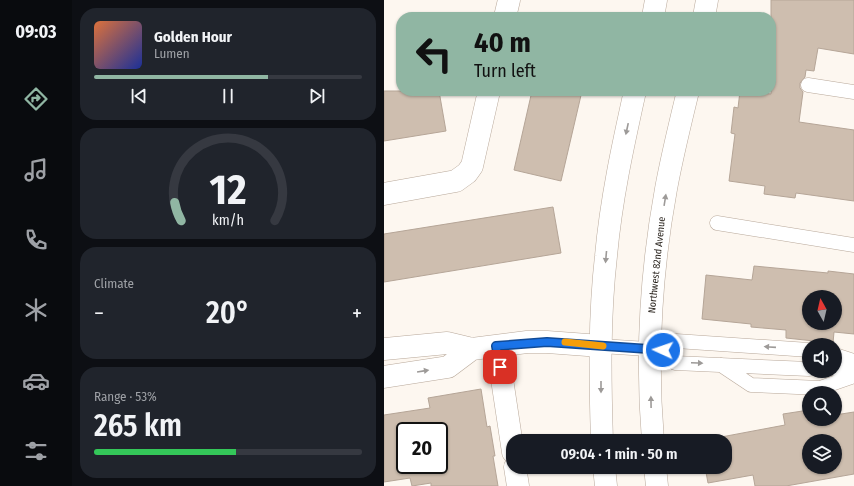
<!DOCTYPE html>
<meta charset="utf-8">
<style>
:root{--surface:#171b24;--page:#20242c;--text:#f1f3f6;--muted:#9ea1a6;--line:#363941;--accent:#90b6a3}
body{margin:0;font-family:"Fira Sans Condensed",sans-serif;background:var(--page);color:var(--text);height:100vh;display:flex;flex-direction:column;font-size:15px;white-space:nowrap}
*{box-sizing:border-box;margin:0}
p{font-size:13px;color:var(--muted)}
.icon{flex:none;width:22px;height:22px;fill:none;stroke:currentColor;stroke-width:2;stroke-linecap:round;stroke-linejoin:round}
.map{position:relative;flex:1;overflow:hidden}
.panel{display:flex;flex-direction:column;gap:8px;padding:8px;background:#0d0f14;width:312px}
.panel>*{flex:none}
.hud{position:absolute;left:12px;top:12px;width:380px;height:84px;border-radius:16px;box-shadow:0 1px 3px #0004;background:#90b6a3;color:#111;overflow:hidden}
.needle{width:26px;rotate:352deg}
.tools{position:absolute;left:418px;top:290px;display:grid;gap:8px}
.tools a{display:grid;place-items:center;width:40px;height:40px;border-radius:50%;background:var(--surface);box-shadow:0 1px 3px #0004;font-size:20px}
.speed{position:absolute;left:12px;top:422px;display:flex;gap:8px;font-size:20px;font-weight:700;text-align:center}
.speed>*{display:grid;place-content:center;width:52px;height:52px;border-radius:50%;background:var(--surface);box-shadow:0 1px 3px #0004;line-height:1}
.speed .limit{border:2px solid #111;border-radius:6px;background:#fff;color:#111}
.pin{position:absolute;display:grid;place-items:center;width:34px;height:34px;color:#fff;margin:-17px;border-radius:8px;box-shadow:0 2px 6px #0006}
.me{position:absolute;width:44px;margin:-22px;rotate:273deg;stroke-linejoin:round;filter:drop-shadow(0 0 3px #0008)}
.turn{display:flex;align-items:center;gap:14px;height:84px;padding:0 12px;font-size:18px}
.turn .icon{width:52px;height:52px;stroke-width:2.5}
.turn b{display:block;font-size:28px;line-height:34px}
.big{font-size:30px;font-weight:600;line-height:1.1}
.panel .tile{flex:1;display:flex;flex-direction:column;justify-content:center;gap:6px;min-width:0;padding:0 14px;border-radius:16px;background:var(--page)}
.panel .dial{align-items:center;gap:0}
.dial svg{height:104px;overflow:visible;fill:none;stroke:var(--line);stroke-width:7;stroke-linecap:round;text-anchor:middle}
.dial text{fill:var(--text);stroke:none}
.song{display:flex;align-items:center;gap:12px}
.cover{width:48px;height:48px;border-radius:6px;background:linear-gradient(135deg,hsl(20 70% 55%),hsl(230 70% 35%))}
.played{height:4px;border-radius:2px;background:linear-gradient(90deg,var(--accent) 65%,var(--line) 65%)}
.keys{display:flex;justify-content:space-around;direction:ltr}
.heat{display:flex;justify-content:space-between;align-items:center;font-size:22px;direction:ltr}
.charge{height:6px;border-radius:3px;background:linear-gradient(90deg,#34c759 53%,var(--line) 0)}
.trip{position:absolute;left:122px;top:434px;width:226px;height:40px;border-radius:16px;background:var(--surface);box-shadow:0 1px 3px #0004;font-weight:600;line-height:40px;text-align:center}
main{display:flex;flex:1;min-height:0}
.tab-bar{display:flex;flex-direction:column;width:72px;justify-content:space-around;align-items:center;background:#090b0e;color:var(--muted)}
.tab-bar .icon{width:28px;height:28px}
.tab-bar .active{color:var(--accent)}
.tab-bar b{font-size:18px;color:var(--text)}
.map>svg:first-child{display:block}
.building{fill:#cebeaf;stroke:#b5a597;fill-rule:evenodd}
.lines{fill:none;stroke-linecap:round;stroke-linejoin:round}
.lane-casing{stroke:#b8a89a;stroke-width:15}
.street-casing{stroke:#b8a89a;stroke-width:23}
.secondary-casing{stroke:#b8a89a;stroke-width:23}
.lane{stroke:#fff;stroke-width:14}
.street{stroke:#fff;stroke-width:22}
.secondary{stroke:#fff;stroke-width:22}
.oneway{fill:#9d9a98}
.route-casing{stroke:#114b97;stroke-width:10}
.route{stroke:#1a73e8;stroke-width:7}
.slow{stroke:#f59e0b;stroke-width:7}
.labels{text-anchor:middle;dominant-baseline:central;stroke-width:3.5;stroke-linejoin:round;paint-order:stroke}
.street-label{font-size:10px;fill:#251f19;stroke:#fff}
</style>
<main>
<nav class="tab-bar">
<b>09:03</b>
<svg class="icon active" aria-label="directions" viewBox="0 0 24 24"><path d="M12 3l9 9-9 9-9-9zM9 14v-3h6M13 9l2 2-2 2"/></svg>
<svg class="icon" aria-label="music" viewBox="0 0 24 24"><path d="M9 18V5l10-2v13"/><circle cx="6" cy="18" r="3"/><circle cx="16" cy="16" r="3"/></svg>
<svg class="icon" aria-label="phone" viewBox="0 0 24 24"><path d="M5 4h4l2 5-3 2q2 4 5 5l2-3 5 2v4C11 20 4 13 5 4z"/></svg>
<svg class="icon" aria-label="climate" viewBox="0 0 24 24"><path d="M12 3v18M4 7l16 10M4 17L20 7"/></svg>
<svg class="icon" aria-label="car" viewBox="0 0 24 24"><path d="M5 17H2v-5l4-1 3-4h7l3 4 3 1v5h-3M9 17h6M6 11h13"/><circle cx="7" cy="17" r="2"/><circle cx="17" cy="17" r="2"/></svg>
<svg class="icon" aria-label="filters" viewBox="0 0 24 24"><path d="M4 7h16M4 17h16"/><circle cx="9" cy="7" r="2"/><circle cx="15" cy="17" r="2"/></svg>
</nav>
<section class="panel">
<div class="tile">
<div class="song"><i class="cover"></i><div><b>Golden Hour</b><p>Lumen</p></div></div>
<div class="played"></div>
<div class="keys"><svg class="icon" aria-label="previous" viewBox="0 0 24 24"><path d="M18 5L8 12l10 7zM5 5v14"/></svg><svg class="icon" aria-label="pause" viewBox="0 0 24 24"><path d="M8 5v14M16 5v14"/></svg><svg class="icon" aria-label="next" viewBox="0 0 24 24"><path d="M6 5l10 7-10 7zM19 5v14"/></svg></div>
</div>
<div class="tile dial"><svg viewBox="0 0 100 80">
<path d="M14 69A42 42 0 1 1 86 69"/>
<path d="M14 69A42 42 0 0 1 9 55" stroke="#90b6a3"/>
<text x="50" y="56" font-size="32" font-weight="700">12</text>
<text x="50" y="72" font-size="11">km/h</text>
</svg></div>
<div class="tile"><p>Climate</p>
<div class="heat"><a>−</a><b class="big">20°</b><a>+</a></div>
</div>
<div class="tile"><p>Range · 53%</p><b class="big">265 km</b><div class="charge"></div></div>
</section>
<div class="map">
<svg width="470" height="486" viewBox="0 0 470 486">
<rect width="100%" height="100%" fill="#fdf7f0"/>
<path class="building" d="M387 0H470V54L434 48 430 71 422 70 421 77 416 83V88L419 92 415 122 470 130V201L412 193 411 198 380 194 381 186 345 181 351 134 347 133 350 107 354 108 356 91 387 94Z
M0 91H55L62 131 0 141Z
M148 91H198L177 181 130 170Z
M169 207 177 253 0 282V234Z
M370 266 444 273V271L470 274V334L450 332 449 343 402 338V330L367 327V324L318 319 322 275 368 280ZM425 297H451V323H425Z
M97 389 103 427 106 426 111 456H109L114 486H47V483L28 486 26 478 0 482V415L46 408 44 398ZM21 431H55V465H21Z
M425 410V420L451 419V415L470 412V474L402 486H371L369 475 324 483 321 467H341V441H316L401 425 399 414ZM425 441H451V467H425Z"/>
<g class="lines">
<g class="lane-casing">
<path id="lane" d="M424 85 470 92
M333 223 470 245
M217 346 279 350 292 341 425 350
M279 350 291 363 425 369
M451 355 470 361
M337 365 367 385 436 388 470 376
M451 369H470"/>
</g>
<g class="street-casing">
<path id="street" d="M121 17 125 0
M0 194 72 181 83 173 88 166 105 91
M113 346 129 452
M0 349 63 343 88 349 143 342H163L217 346
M0 377 64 367 88 349
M131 467 134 486"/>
</g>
<g class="secondary-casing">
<path id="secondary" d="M269 17 272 0
M320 17 323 0
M218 441C216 379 215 317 222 256 227 200 239 145 251 91
M269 441C262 358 267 271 282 189 288 156 296 124 304 91
M220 467 222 486
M271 467 273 486"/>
</g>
<use href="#lane" class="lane"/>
<use href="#street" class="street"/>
<use href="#secondary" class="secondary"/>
</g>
<defs><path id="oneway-solid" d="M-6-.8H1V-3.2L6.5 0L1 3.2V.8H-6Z"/></defs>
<g class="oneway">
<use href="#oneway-solid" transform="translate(243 129) rotate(102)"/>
<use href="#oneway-solid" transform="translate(281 200) rotate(-81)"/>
<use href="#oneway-solid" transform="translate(222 257) rotate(95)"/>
<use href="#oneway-solid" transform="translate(386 347) rotate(-176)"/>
<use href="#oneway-solid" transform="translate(313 363) rotate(2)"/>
<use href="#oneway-solid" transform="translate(39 371) rotate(-9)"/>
<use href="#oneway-solid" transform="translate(217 387) rotate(90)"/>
<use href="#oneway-solid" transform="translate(267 402) rotate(-91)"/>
</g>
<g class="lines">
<g class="route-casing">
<path id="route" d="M116 367 112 346 163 342 279 350"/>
</g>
<use href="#route" class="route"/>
<path class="slow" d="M181 342 219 346"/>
</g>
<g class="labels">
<g class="street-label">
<text transform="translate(273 265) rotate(-84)">Northwest 82nd Avenue</text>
</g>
</g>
</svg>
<div class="tools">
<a><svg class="needle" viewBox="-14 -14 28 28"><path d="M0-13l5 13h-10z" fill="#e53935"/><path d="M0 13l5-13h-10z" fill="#9ea1a6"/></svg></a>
<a><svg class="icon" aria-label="sound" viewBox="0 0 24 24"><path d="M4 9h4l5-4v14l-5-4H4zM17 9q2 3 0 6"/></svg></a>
<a><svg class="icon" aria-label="search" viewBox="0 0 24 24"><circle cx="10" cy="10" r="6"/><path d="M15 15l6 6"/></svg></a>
<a><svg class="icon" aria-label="layers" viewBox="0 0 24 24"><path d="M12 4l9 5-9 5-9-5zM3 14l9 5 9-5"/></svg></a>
</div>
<div class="speed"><div class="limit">20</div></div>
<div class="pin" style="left:116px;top:367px;background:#d93025"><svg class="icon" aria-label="arrive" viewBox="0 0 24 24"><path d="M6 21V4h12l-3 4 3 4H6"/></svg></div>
<svg class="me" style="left:279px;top:350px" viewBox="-20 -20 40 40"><circle r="17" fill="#1a73e8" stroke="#fff" stroke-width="3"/><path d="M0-11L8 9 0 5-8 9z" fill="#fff"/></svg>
<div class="trip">09:04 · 1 min · 50 m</div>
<div class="hud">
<div class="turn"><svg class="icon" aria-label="left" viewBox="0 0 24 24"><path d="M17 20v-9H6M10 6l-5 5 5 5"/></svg><div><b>40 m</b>Turn left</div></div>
</div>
</div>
</main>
